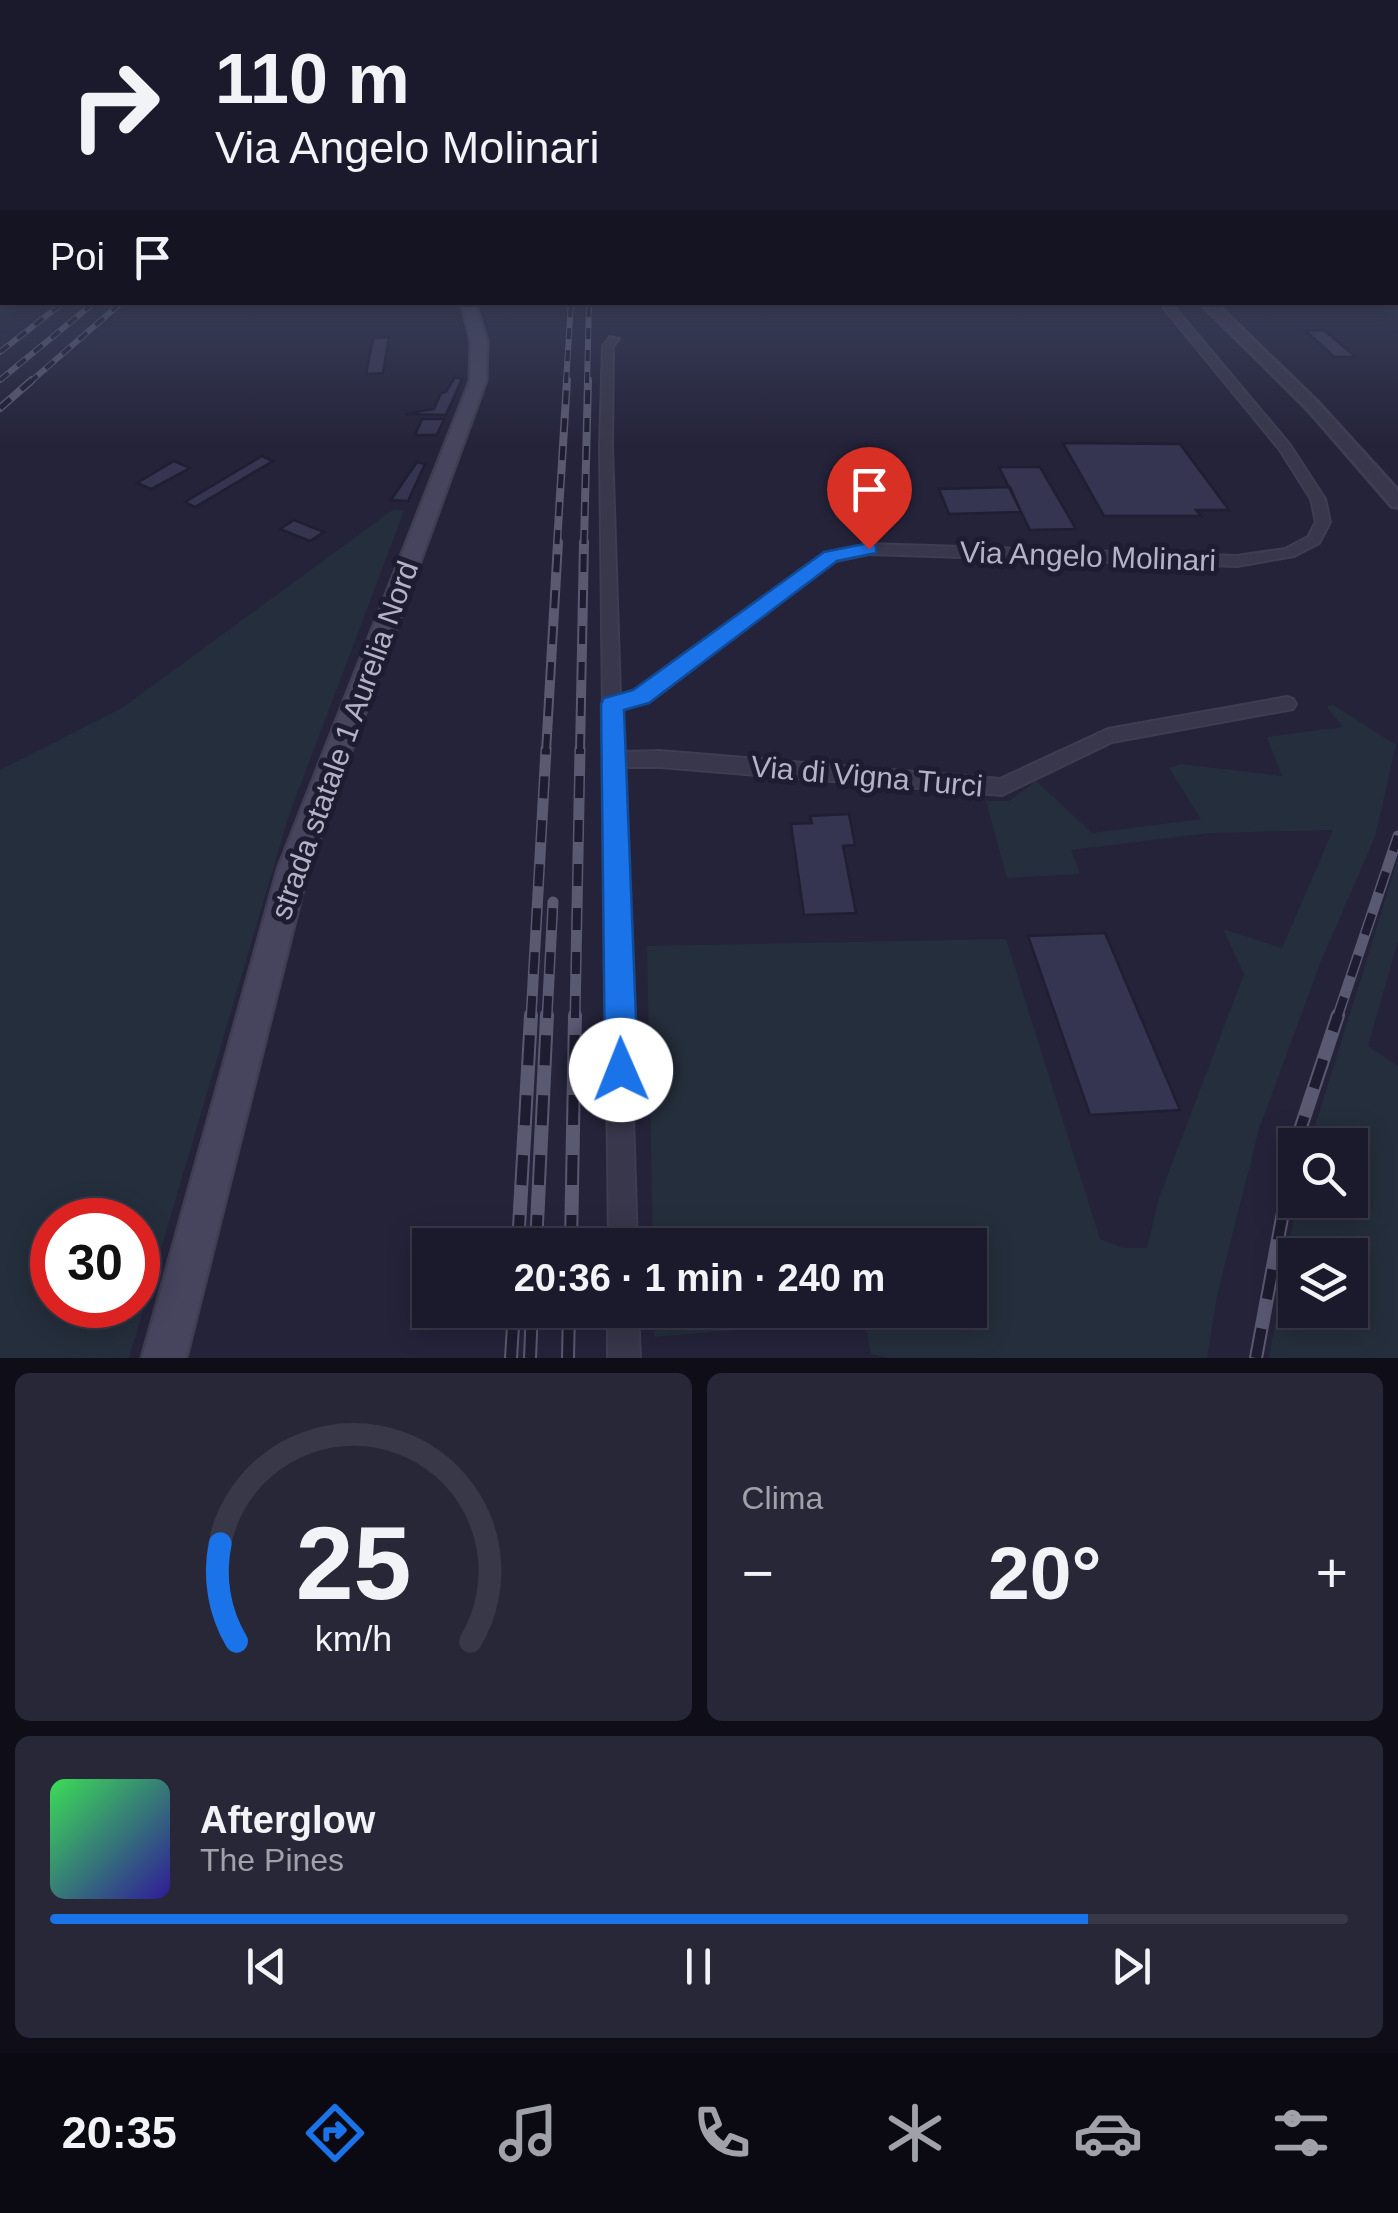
<!DOCTYPE html>
<html lang="it">
<meta charset="utf-8">
<style>
:root{--surface:#1b1a2c;--page:#282738;--text:#f1f3f6;--muted:#a0a1a9;--line:#393848;--accent:#1a73e8}
body{margin:0;font-family:Helvetica,sans-serif;background:var(--page);color:var(--text);height:100vh;display:flex;flex-direction:column;font-size:38px;white-space:nowrap}
*{box-sizing:border-box;margin:0}
p{font-size:32px;color:var(--muted)}
.icon{flex:none;width:55px;height:55px;fill:none;stroke:currentColor;stroke-width:2;stroke-linecap:round;stroke-linejoin:round}
.map{position:relative;height:1358px;overflow:hidden}
.side{display:flex;flex-direction:column;gap:15px;padding:15px;background:#0f0e18;flex:1}
.side>*{flex:none}
.banner{position:absolute;left:0px;top:0px;width:1400px;height:305px;box-shadow:0 5px 25px #0003,0 0 0 2px var(--line);background:#1b1a2c;color:var(--text);overflow:hidden}
.controls{position:absolute;left:1278px;top:1128px;display:grid;gap:20px}
.controls a{display:grid;place-items:center;width:90px;height:90px;border-radius:0px;background:var(--surface);box-shadow:0 5px 25px #0003,0 0 0 2px var(--line);font-size:50px}
.speed{position:absolute;left:30px;top:1198px;display:flex;gap:20px;font-size:50px;font-weight:700;text-align:center}
.speed>*{display:grid;place-content:center;width:130px;height:130px;border-radius:50%;background:var(--surface);box-shadow:0 5px 25px #0003,0 0 0 2px var(--line);line-height:1}
.speed .limit{border:15px solid #d22;background:#fff;color:#111}
.pin{position:absolute;display:grid;place-items:center;width:85px;height:85px;color:#fff;margin:-102px -42px;border-radius:50% 50% 50% 0;rotate:-45deg;box-shadow:0 0 10px #0007}
.pin .icon{rotate:45deg}
.me{position:absolute;width:110px;margin:-55px;rotate:359deg;stroke-linejoin:round;filter:drop-shadow(0 0 8px #0008)}
.turn{display:flex;align-items:center;gap:35px;height:210px;padding:0 50px;font-size:45px}
.turn .icon{width:130px;height:130px;stroke-width:2.5}
.turn b{display:block;font-size:70px;line-height:85px}
.then{display:flex;align-items:center;height:95px;padding:0 50px;background:#0003;gap:20px;font-size:38px}
.big{font-size:75px;font-weight:700;line-height:1.1}
.side .tile{flex:1;display:flex;flex-direction:column;justify-content:center;gap:15px;min-width:0;padding:0 35px;border-radius:15px;background:var(--page)}
.side .dial{align-items:center;gap:0}
.dial svg{height:260px;overflow:visible;fill:none;stroke:var(--line);stroke-width:7;stroke-linecap:round;text-anchor:middle}
.dial text{fill:var(--text);stroke:none}
.song{display:flex;align-items:center;gap:30px}
.cover{width:120px;height:120px;border-radius:15px;background:linear-gradient(135deg,hsl(130 70% 55%),hsl(250 70% 35%))}
.played{height:10px;border-radius:5px;background:linear-gradient(90deg,var(--accent) 80%,var(--line) 80%)}
.keys{display:flex;justify-content:space-around;direction:ltr}
.heat{display:flex;justify-content:space-between;align-items:center;font-size:55px;direction:ltr}
.side .tiles{flex:1;display:grid;gap:15px;grid-template-columns:1fr 1fr}
.tile:last-child{grid-column:span 2}
.trip{position:absolute;left:412px;top:1228px;width:575px;height:100px;border-radius:0px;background:var(--surface);box-shadow:0 5px 25px #0003,0 0 0 2px var(--line);font-weight:700;line-height:100px;text-align:center}
.dock{display:flex;height:160px;justify-content:space-around;align-items:center;background:#0b0a12;color:var(--muted)}
.dock .icon{width:70px;height:70px}
.dock .on{color:var(--accent)}
.dock b{font-size:45px;color:var(--text)}
.map>svg:first-child{display:block}
.green{fill:#252e3c;fill-rule:evenodd}
.building{fill:#363551;stroke:#1f1e32;stroke-width:2.5}
.lines{fill:none;stroke-linecap:round;stroke-linejoin:round}
.minor-casing{stroke:#3e3d51;stroke-width:4}
.tertiary-casing{stroke:#3e3d51;stroke-width:6}
.secondary-casing{stroke:#3e3d51;stroke-width:5}
.minor{fill:#38374b;fill-rule:evenodd}
.tertiary{fill:#38374b;fill-rule:evenodd}
.secondary{fill:#47455e;fill-rule:evenodd}
.rail-far4-casing{stroke:#5a5972;stroke-width:6}
.rail-far3-casing{stroke:#5a5972;stroke-width:8}
.rail-far2-casing{stroke:#5a5972;stroke-width:10}
.rail-far1-casing{stroke:#5a5972;stroke-width:11}
.rail-casing{stroke:#5a5972;stroke-width:14}
.rail-far4{stroke:#1d1c30;stroke-width:4;stroke-dasharray:11;stroke-linecap:butt}
.rail-far3{stroke:#1d1c30;stroke-width:5;stroke-dasharray:14;stroke-linecap:butt}
.rail-far2{stroke:#1d1c30;stroke-width:6;stroke-dasharray:18;stroke-linecap:butt}
.rail-far1{stroke:#1d1c30;stroke-width:8;stroke-dasharray:22;stroke-linecap:butt}
.rail{stroke:#1d1c30;stroke-width:10;stroke-dasharray:30;stroke-linecap:butt}
.route{fill:#1a73e8;stroke:#114b97;stroke-width:2.5}
.labels{text-anchor:middle;dominant-baseline:central;stroke-width:10;stroke-linejoin:round;paint-order:stroke}
.street-label{font-size:30px;fill:#b4b2c7;stroke:#1d1c30}
</style>
<div class="map">
<svg width="1398" height="1358" viewBox="0 0 1398 1358">
<rect width="100%" height="100%" fill="#24233a"/>
<path class="green" d="M394 509 404 511 288 818 129 1358H0V770L122 708ZM52 1220H138V1305H52Z
M1332 704 1396 745 1375 837 1321 961 1259 1129 1217 1296 1207 1358H888L871 1354 864 1319 654 1337V1310H970V1245H653L647 946 1006 939 1100 1239 1123 1248H1147L1159 1198 1244 974 1223 929 1282 948 1333 830 1210 833 1071 850 1080 874 1007 878 986 801H1009L1036 781 1092 833 1201 819 1169 768 1181 764 1282 776 1267 737 1343 727 1327 707Z
M1398 859V941L1368 1046 1398 1066V1358H1269L1297 1200H1350V1145H1309ZM1295 1255H1350V1310H1295Z"/>
<path class="building" d="M1324 330 1356 357H1334L1306 331Z
M389 337 383 373 366 374 373 338Z
M455 377 462 379 446 415 406 414 434 409 441 393 446 392Z
M422 419H444L437 435H415Z
M1063 443 1180 444 1229 510H1196L1201 516H1104Z
M262 456 273 461 195 507 185 502Z
M174 461 190 468 151 489 137 483Z
M417 462 425 464 408 501 391 500Z
M999 467H1040L1076 529 1030 530Z
M1010 487 1021 512 949 514 939 489Z
M294 520 324 532 310 541 280 529Z
M849 814 855 845 843 846 856 913 804 915 791 824 812 823 810 816Z
M1105 933 1180 1110 1090 1115 1028 936Z"/>
<g class="lines">
<g class="minor-casing">
<path id="minor" d="M1159 302H1170L1290 445 1325 499 1330 522 1319 543 1294 556 1237 566 869 554 836 561 646 702 621 708 622 752 660 751 1000 779 1108 729 1287 697 1293 699 1296 704 1293 709 1112 742 1002 795 660 767H622L637 1245H609L600 446 603 346 610 337 619 339 613 346 612 446 620 695 634 692 831 552 869 544 1237 556 1285 549 1308 537 1316 522 1311 499 1280 450Z
M608 1310H638L640 1358H608Z"/>
</g>
<g class="tertiary-casing">
<path id="tertiary" d="M1200 302H1214L1318 403 1398 491V507L1392 506 1308 409Z"/>
</g>
<g class="secondary-casing">
<path id="secondary" d="M461 302H475L487 341 486 381 308 869 186 1358H142L278 869 470 381 471 341Z"/>
</g>
<use href="#minor" class="minor"/>
<use href="#tertiary" class="tertiary"/>
<use href="#secondary" class="secondary"/>
<g class="rail-far4-casing">
<path id="rail-far4" d="M0 352 64 302
M0 380 95 302
M29 383 122 302
M566 383 571 302
M587 383 589 302"/>
</g>
<g class="rail-far3-casing">
<path id="rail-far3" d="M0 408 32 380
M557 544 567 380
M584 544 588 380"/>
</g>
<g class="rail-far2-casing">
<path id="rail-far2" d="M546 752 558 542
M580 752 584 542"/>
</g>
<g class="rail-far1-casing">
<path id="rail-far1" d="M531 1018 546 749
M547 1018 553 902
M575 1018 580 749
M1337 1018 1398 836"/>
</g>
<g class="rail-casing">
<path id="rail" d="M1295 1145 1338 1015
M518 1245 531 1015
M536 1245 547 1015
M571 1245 575 1015
M511 1358 514 1310
M530 1358 532 1310
M568 1358 569 1310
M1256 1358 1295 1148"/>
</g>
<use href="#rail-far4" class="rail-far4"/>
<use href="#rail-far3" class="rail-far3"/>
<use href="#rail-far2" class="rail-far2"/>
<use href="#rail-far1" class="rail-far1"/>
<use href="#rail" class="rail"/>
</g>
<linearGradient id="sky" x2="0" y2="1"><stop stop-color="#141320"/><stop offset="0.57" stop-color="#3f4560"/><stop offset="1" stop-color="#3f4560" stop-opacity="0"/></linearGradient>
<rect width="1398" height="445" fill="url(#sky)"/>
<path class="route" d="M869 543 876 545V553L837 561 649 703 624 710 638 1070 633 1082 621 1087 610 1082 605 1070 601 704 604 698 633 690 824 552Z"/>
<g class="labels">
<g class="street-label">
<text transform="translate(1088 556) rotate(2)">Via Angelo Molinari</text>
<text transform="translate(344 740) rotate(-70)">strada statale 1 Aurelia Nord</text>
<text transform="translate(867 776) rotate(5)">Via di Vigna Turci</text>
</g>
</g>
</svg>
<div class="controls">
<a><svg class="icon" aria-label="search" viewBox="0 0 24 24"><circle cx="10" cy="10" r="6"/><path d="M15 15l6 6"/></svg></a>
<a><svg class="icon" aria-label="layers" viewBox="0 0 24 24"><path d="M12 4l9 5-9 5-9-5zM3 14l9 5 9-5"/></svg></a>
</div>
<div class="speed"><div class="limit">30</div></div>
<div class="pin" style="left:869px;top:549px;background:#d93025"><svg class="icon" aria-label="arrive" viewBox="0 0 24 24"><path d="M6 21V4h12l-3 4 3 4H6"/></svg></div>
<svg class="me" style="left:621px;top:1070px" viewBox="-20 -20 40 40"><circle r="19" fill="#fff"/><path d="M0-13L10 11 0 6-10 11z" fill="#1a73e8"/></svg>
<div class="trip">20:36 · 1 min · 240 m</div>
<div class="banner">
<div class="turn"><svg class="icon" aria-label="right" viewBox="0 0 24 24"><path d="M7 20v-9h11M14 6l5 5-5 5"/></svg><div><b>110 m</b>Via Angelo Molinari</div></div>
<div class="then">Poi<svg class="icon" aria-label="arrive" viewBox="0 0 24 24"><path d="M6 21V4h12l-3 4 3 4H6"/></svg></div>
</div>
</div>
<section class="side">
<div class="tiles">
<div class="tile dial"><svg viewBox="0 0 100 80">
<path d="M14 69A42 42 0 1 1 86 69"/>
<path d="M14 69A42 42 0 0 1 9 39" stroke="#1a73e8"/>
<text x="50" y="56" font-size="32" font-weight="700">25</text>
<text x="50" y="72" font-size="11">km/h</text>
</svg></div>
<div class="tile"><p>Clima</p>
<div class="heat"><a>−</a><b class="big">20°</b><a>+</a></div>
</div>
<div class="tile">
<div class="song"><i class="cover"></i><div><b>Afterglow</b><p>The Pines</p></div></div>
<div class="played"></div>
<div class="keys"><svg class="icon" aria-label="previous" viewBox="0 0 24 24"><path d="M18 5L8 12l10 7zM5 5v14"/></svg><svg class="icon" aria-label="pause" viewBox="0 0 24 24"><path d="M8 5v14M16 5v14"/></svg><svg class="icon" aria-label="next" viewBox="0 0 24 24"><path d="M6 5l10 7-10 7zM19 5v14"/></svg></div>
</div>
</div>
</section>
<nav class="dock">
<b>20:35</b>
<svg class="icon on" aria-label="directions" viewBox="0 0 24 24"><path d="M12 3l9 9-9 9-9-9zM9 14v-3h6M13 9l2 2-2 2"/></svg>
<svg class="icon" aria-label="music" viewBox="0 0 24 24"><path d="M9 18V5l10-2v13"/><circle cx="6" cy="18" r="3"/><circle cx="16" cy="16" r="3"/></svg>
<svg class="icon" aria-label="phone" viewBox="0 0 24 24"><path d="M5 4h4l2 5-3 2q2 4 5 5l2-3 5 2v4C11 20 4 13 5 4z"/></svg>
<svg class="icon" aria-label="climate" viewBox="0 0 24 24"><path d="M12 3v18M4 7l16 10M4 17L20 7"/></svg>
<svg class="icon" aria-label="car" viewBox="0 0 24 24"><path d="M5 17H2v-5l4-1 3-4h7l3 4 3 1v5h-3M9 17h6M6 11h13"/><circle cx="7" cy="17" r="2"/><circle cx="17" cy="17" r="2"/></svg>
<svg class="icon" aria-label="filters" viewBox="0 0 24 24"><path d="M4 7h16M4 17h16"/><circle cx="9" cy="7" r="2"/><circle cx="15" cy="17" r="2"/></svg>
</nav>
